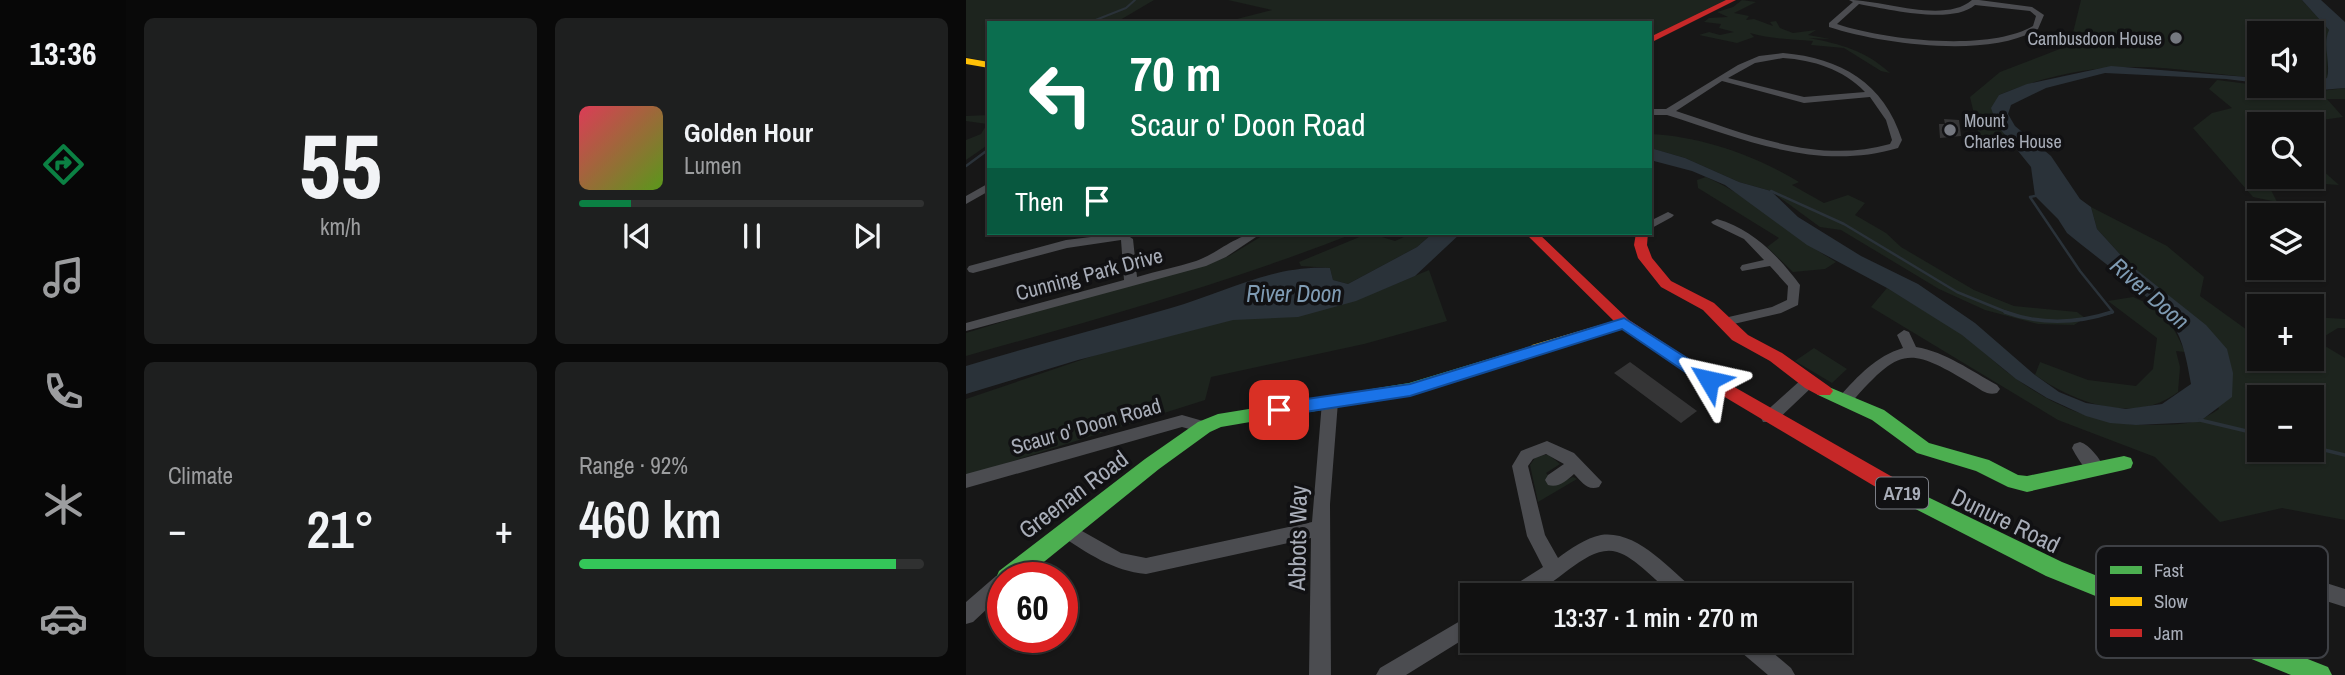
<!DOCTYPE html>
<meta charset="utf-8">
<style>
:root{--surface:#111;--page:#1e1f1f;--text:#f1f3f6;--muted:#9c9d9f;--line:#303131;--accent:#0b8043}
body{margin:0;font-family:"Archivo Narrow",sans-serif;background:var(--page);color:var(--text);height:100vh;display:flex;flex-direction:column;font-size:26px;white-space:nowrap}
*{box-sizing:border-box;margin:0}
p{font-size:23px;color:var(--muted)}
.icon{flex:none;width:38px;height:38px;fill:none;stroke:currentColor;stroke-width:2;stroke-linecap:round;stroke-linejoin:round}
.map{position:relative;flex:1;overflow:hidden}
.sheet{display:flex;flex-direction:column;gap:18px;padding:18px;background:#090909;width:840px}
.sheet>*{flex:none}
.guide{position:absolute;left:21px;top:21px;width:665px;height:214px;border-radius:0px;box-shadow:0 2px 5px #0004,0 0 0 2px var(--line);background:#0b6e4f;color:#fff;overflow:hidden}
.fabs{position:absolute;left:1281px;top:21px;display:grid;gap:14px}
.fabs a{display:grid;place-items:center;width:77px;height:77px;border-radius:0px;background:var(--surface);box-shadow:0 2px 5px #0004,0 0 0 2px var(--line);font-size:35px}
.speed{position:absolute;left:21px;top:562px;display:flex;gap:14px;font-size:35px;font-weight:700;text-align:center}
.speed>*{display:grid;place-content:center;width:91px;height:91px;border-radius:50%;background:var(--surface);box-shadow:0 2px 5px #0004,0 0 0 2px var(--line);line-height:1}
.speed .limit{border:10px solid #d22;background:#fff;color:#111}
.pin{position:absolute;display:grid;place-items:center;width:60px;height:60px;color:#fff;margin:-30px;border-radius:14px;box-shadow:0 4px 10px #0006}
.me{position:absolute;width:77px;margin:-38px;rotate:306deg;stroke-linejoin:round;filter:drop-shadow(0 0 5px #0008)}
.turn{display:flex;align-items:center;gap:24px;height:147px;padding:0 28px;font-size:32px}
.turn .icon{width:91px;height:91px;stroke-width:2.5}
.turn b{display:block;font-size:49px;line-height:60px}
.then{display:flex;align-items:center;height:66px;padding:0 28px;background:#0003;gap:14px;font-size:26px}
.big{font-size:52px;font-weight:600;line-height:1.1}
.sheet .tile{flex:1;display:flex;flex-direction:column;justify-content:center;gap:10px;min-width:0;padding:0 24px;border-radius:10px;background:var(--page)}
.sheet .dial{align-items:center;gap:0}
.dial b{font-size:91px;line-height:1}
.song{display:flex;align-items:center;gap:21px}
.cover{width:84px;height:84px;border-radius:10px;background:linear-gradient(135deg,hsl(350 70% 55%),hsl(90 70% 35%))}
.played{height:7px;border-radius:4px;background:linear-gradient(90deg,var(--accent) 15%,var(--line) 15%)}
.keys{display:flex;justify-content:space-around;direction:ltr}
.heat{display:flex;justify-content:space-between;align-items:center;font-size:38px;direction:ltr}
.charge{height:10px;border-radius:5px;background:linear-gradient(90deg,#34c759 92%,var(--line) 0)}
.sheet .tiles{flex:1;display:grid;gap:18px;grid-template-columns:repeat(2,1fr)}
.trip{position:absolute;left:494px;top:583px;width:392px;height:70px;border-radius:0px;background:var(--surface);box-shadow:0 2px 5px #0004,0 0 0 2px var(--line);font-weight:600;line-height:70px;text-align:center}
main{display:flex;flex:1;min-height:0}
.dock{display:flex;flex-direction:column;width:126px;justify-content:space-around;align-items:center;background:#070707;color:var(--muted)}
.dock .icon{width:49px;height:49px}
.dock .active{color:var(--accent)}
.dock b{font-size:32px;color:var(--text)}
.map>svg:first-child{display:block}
.green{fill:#1d241e;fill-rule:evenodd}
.water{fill:#2a3239}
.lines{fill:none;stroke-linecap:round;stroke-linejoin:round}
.stream-far2{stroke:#2a3239;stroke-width:2}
.stream-far1{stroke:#2a3239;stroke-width:2.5}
.stream{stroke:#2a3239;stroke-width:3.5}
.building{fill:#353536}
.street{fill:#4b4c50;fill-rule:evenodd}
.fast{fill:#4caf50;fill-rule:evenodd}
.slow{fill:#ffc107;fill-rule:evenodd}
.jam{fill:#c62828;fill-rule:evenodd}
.route{fill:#1a73e8;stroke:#114b97;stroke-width:2}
.poi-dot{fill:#757880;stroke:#111113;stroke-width:2.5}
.labels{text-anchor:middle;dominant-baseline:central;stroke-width:7;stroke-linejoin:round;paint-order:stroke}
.far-poi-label{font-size:18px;fill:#a8adb8;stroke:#111113;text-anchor:end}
.shield{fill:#111113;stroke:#7b7e86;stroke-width:2}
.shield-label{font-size:19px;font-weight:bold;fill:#a8adb8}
.street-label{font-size:21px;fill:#a8adb8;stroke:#111113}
.water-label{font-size:23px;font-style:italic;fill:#7f9bb3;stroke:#111113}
.near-street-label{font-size:24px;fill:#a8adb8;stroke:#111113}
.key{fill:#111113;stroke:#3e4045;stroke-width:2}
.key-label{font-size:19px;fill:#a8adb8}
</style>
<main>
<nav class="dock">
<b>13:36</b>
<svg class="icon active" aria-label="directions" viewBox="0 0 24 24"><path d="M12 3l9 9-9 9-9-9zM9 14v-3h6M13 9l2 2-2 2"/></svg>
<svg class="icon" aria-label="music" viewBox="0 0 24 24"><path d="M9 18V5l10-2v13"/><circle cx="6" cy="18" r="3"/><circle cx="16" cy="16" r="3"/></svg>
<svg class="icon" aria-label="phone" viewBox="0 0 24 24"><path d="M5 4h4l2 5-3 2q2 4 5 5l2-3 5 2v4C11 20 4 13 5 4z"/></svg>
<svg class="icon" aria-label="climate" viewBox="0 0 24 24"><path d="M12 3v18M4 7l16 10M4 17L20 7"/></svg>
<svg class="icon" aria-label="car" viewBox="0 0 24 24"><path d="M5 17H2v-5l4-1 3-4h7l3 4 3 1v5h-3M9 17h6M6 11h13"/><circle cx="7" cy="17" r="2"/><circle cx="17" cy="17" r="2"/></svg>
</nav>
<section class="sheet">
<div class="tiles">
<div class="tile dial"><b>55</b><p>km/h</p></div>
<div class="tile">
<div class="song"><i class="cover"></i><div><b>Golden Hour</b><p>Lumen</p></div></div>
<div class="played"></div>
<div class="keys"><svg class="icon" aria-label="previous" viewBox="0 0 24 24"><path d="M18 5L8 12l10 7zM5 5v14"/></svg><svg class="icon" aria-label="pause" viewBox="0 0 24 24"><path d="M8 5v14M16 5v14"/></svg><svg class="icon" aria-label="next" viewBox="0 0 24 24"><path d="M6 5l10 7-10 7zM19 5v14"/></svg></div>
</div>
<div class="tile"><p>Climate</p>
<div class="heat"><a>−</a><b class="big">21°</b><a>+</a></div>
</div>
<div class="tile"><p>Range · 92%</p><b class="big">460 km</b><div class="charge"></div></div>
</div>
</section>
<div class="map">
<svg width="1379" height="675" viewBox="0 0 1379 675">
<rect width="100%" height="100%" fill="#171717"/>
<path class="green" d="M0 0H188L149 23H23V62L0 57Z
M262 0H766L684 40V23H271L267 20 306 10Z
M776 0 790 2 768 13 783 16 780 20 788 19 807 26 804 22 810 21 814 28 827 33 850 30 842 35 864 39 843 38C875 44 900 51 924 73L915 71 878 48 845 45 847 41C824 39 806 39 784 33L788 37 771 43 733 35 743 32 754 35 768 32 753 28 755 24 738 22 743 18 762 17 751 12 767 7Z
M1115 0H1336L1363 30 1361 79 1346 82V33H1293V78C1252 75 1211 67 1169 67 1123 66 1076 77 1033 95L1031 125 1050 146 1016 148 1004 97 1034 72 1104 45Z
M1251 80 1346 92 1379 88V99H1361L1377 117 1328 124H1293V177H1346V161L1373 185 1300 180 1311 202 1287 197 1227 128 1246 113 1266 108 1243 89Z
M23 115V144L0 160V140L15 134 21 124 0 121V116Z
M684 134C734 136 791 156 833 182L826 185 858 203 882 195 899 203 889 215 920 233 935 247 1008 290 1048 306 1111 312 1119 318 1108 325 1072 324 1019 310 973 289 875 230 854 227 805 191 773 182 719 158 684 148Z
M740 177C788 198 825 236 870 262L859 269 827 272 801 247 813 238 732 188 731 180Z
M1125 207 1201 246 1238 277 1234 296 1288 335 1293 344V359H1346V317L1379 319V328H1372L1354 339 1359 346 1379 358V520L1316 508 1254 522 1189 457 1092 420 905 307 921 288C945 303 970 317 994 333 1013 346 1029 364 1048 377 1089 408 1136 426 1187 425 1216 424 1228 426 1253 409L1195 292 1162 263 1131 229ZM1293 397H1346V450H1293Z
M301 233H389C262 283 131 319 0 356V333L165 282 241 264 263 256Z
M403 233 429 241 447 233H467L451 247 382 284 367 280 364 268 335 266 333 262Z
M463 270 481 321 398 344 245 377 239 400 0 476V399L245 316 415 290Z
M1167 297C1199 310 1205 321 1219 352L1210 351 1214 367 1212 392C1169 425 1109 403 1069 375L1074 362 1122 380 1170 386 1187 369 1191 338 1142 301Z
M848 348 881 369 866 383 829 361Z
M578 455H583L594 464 580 473 590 484 607 477 611 479 572 502 564 465 569 458Z"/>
<path class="water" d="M1336 0H1355L1379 22V88L1355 90 1316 86H1346V82L1361 78C1365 61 1356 46 1363 30Z
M1145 66 1293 78V83L1260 79 1139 73 1080 88 1045 105 1042 114 1049 126 1085 156 1114 199 1125 207 1131 229 1162 263 1240 325 1261 349 1267 373 1266 397 1233 422 1170 425 1144 423 1120 416 1081 398 1050 379 996 335 921 288 841 245 759 185 726 171 684 160V148L688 149 719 158 773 182 805 191 832 217 895 256 952 284 1009 323 1069 375 1093 392 1120 403 1160 409 1196 404 1225 384C1221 363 1218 340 1205 322 1180 291 1133 260 1101 233L1092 219 1069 196 1065 167 1031 125 1025 108 1033 95 1061 84Z
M467 233H495L449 276 390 301 332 317 267 320 112 360 0 394V366C68 345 137 328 205 308 260 292 305 265 364 268L367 280 382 284 451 247Z"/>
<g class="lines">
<path class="stream-far2" d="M122 23 160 8 169 0"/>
<path class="stream-far1" d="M0 166 23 149
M805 191 878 224 991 292 1045 314
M1069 196 1064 197 1114 271 1147 312 1140 314"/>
<path class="stream" d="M1039 312C1075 325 1110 324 1146 312
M1234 420 1293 434
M1346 447 1379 455"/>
</g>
<path class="building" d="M978 119 993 120 995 136 974 138 973 124H979Z
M664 362 731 411 715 423 648 373Z"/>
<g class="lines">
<path class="street" d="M883 0C917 0 978 24 1006 0H1013L1066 7 1078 15 1072 29C1024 59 915 44 863 27V23L887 2ZM893 4C921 9 986 25 1009 5L1064 11 1070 16 1067 26C1023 52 918 40 871 24Z
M817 53C875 58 918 83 936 140L932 148C851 172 777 139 701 115H684V109H700L772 65 793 56ZM817 58C847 60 877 69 899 92L838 97 762 78 789 63ZM756 81 838 103 904 97 920 120 926 140 924 144C851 165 778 133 710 111Z
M23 183V191L0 204V196Z
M702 212 708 215 706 217 684 229V221Z
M751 219C787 229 812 256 834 285L832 305 815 313 759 326 754 325 752 322 754 319 806 307 821 300 822 286 804 266 776 271 774 268 776 265 798 260 778 239 747 224 745 222Z
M158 233 167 239 171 277C191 271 211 267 230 261 253 253 272 232 296 233L260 257 240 266 0 331V323L158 280 155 240 101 248 7 273 3 272 1 269 3 266 100 240Z
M938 330 943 332 950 347C980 352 1005 371 1031 385L1034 389 1031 393C1022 396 1015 390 1007 385 942 346 935 346 884 404H874L871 400 874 396C892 376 910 356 937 348L931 335Z
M841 378 846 379 848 383 846 387 809 422H797L795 418 797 414 836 379Z
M364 396 369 398 372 402 364 504 365 675H343L345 538 180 574C147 571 121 553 94 535L91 530 94 525 100 522 155 553 180 558 346 522 356 402 359 398Z
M216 415 244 423 246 427 244 431 238 433 216 427 0 488V474Z
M581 441 608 453 636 482 633 487C621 491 616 482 608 474 600 481 593 488 582 485L579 480 582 475 598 464 580 454 567 459 562 466 579 535 592 558C604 549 620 538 635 535 671 530 703 569 728 589L731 595H707C692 583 669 557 651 552 623 543 591 585 566 594 559 597 547 595 539 595L542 589 577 567 561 536 546 466 555 451Z
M1114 442C1124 445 1134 459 1139 469L1137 474C1122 478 1112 459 1106 448L1108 444Z
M37 573 44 578H37V594L7 622 0 624V602L30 576Z
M1357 582 1379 589V607L1357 600 1318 603 1315 609 1311 655 1308 662 1301 665 1294 662 1291 655 1295 606 1306 589Z
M506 614V634L440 675H410L414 668Z
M766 640H792L825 668 829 675H802L769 647Z"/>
<path class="fast" d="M572 344 580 349 578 353 444 395 255 427 244 432 193 469 58 578H37V586L30 578 33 571 179 459 232 422 252 414 443 383Z
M858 385 918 410 963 443 1023 460 1052 475 1061 476 1158 456 1165 458 1167 463 1165 468 1158 470 1061 492 1042 487 1010 471 951 453 906 420 852 395 849 391 852 387Z
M937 485 1096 562 1362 667 1366 675H1325L1080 576 930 499 927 493 930 487Z"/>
<path class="slow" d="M0 58 23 62V68L0 64Z
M658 318 666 323 663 326 572 354 564 349 566 345Z"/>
<path class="jam" d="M760 0H770L684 43V37Z
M559 233H572L663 320 749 376 944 487 947 493 944 499 937 501 930 499 737 384 653 326Z
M670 233H682L681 245 686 258 705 281 748 303 782 335 816 353 864 387 867 391 864 395H852L839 388 804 361 766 340 737 310 695 287 672 258 668 245Z"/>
</g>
<path class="route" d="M658 318 749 376 751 380 749 384H737L656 329 444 396 313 416 306 414 304 410 306 405 313 403 444 384Z"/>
<g class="poi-dot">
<circle cx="1210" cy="38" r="7"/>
<circle cx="984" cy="130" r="7"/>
</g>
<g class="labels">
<g class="far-poi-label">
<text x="1196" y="38">Cambusdoon House</text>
<text x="998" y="120" text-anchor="start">Mount<tspan x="998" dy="21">Charles House</tspan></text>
</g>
<rect class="shield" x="910" y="477.5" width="52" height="31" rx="5"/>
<g class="shield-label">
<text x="936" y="493">A719</text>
</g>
<g class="street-label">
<text transform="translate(123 274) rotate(-15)">Cunning Park Drive</text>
<text transform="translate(120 426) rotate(-16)">Scaur o' Doon Road</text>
</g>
<g class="water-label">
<text x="328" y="293">River Doon</text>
<text transform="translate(1184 293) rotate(41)">River Doon</text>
</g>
<g class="near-street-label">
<text transform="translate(107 494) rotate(-37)">Greenan Road</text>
<text transform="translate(1040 520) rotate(26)">Dunure Road</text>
<text transform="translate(331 538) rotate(-89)">Abbots Way</text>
</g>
</g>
<rect x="1130" y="546" width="232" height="112" rx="10" class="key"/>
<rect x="1144" y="566" width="32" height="8" fill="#4caf50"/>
<rect x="1144" y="597" width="32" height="9" fill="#ffc107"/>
<rect x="1144" y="629" width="32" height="8" fill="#c62828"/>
<g class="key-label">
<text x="1188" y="577">Fast</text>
<text x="1188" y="608">Slow</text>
<text x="1188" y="640">Jam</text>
</g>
</svg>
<div class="fabs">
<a><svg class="icon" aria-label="sound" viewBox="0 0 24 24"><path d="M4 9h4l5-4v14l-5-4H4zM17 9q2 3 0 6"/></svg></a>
<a><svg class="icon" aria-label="search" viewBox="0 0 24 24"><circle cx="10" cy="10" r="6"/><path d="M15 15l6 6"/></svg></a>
<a><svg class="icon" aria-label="layers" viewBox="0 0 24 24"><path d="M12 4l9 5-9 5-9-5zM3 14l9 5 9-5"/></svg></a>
<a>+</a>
<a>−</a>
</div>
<div class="speed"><div class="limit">60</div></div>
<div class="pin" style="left:313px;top:410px;background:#d93025"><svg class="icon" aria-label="arrive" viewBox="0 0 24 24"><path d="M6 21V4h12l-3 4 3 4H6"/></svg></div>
<svg class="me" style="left:743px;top:380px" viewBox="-20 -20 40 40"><path d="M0-17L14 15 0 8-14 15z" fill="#1a73e8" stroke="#fff" stroke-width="4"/></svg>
<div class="trip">13:37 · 1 min · 270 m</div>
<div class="guide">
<div class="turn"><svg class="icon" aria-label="left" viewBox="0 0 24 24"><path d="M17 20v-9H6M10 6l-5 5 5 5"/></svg><div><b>70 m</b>Scaur o' Doon Road</div></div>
<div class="then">Then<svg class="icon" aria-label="arrive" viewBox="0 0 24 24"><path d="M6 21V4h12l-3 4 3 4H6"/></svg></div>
</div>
</div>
</main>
